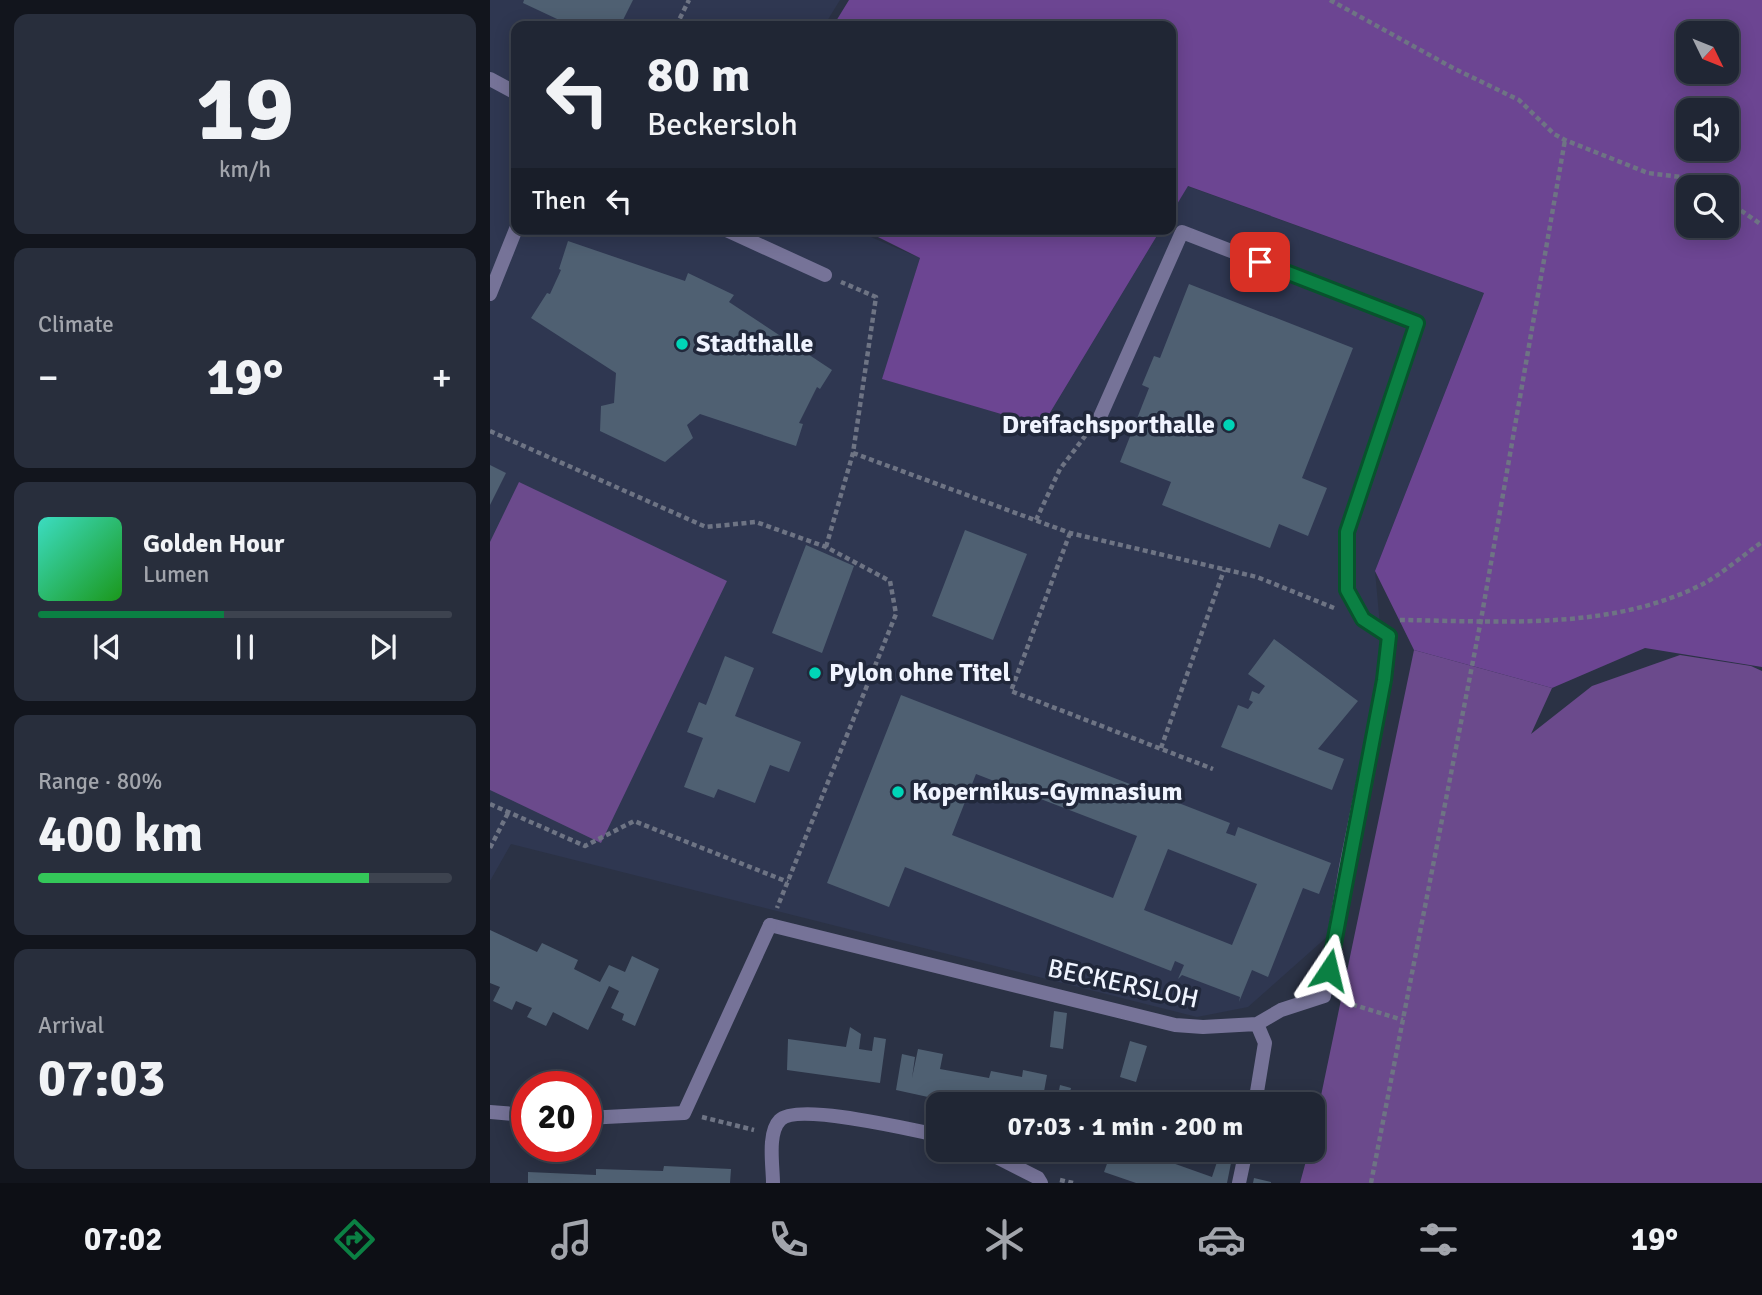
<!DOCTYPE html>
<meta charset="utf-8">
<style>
:root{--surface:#202634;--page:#282e3c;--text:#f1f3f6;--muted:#a2a5ac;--line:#3d434f;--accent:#0b8043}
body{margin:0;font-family:Signika,sans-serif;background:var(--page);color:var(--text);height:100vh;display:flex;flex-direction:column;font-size:26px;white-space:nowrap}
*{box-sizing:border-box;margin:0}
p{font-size:23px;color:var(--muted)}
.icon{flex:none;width:38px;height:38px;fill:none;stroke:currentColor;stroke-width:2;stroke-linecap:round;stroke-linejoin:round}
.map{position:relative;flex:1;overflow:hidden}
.drawer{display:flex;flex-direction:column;gap:14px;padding:14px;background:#12151d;width:490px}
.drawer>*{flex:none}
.guide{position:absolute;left:21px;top:21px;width:665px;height:214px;border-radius:14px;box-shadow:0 4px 18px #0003,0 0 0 2px var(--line);background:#202634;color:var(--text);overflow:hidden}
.needle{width:46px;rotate:133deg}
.tools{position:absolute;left:1186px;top:21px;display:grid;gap:14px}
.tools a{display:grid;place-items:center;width:63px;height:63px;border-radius:14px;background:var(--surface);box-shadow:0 4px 18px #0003,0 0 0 2px var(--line);font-size:35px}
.speed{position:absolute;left:21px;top:1071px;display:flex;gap:14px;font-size:35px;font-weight:700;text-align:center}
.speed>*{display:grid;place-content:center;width:91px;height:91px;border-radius:50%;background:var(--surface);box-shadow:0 4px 18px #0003,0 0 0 2px var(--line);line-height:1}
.speed .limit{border:10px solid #d22;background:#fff;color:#111}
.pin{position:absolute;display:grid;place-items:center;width:60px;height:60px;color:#fff;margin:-30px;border-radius:14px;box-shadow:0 4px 10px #0006}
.me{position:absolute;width:77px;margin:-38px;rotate:10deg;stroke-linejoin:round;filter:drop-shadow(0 0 5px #0008)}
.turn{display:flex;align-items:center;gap:24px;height:147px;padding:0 21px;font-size:32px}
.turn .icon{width:91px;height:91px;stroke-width:2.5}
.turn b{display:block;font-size:49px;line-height:60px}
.then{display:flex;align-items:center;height:66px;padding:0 21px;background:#0003;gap:14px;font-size:26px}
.big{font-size:52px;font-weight:800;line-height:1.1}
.drawer .card{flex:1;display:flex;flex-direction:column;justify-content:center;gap:10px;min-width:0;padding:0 24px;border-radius:14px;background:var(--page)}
.drawer .dial{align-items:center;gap:0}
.dial b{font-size:91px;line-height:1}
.song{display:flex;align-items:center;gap:21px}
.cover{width:84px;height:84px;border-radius:10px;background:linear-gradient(135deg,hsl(170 70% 55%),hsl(120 70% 35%))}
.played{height:7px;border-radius:4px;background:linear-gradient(90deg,var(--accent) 45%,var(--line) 45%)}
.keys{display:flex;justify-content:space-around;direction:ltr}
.heat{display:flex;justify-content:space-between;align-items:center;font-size:38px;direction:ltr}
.charge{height:10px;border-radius:5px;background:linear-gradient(90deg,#34c759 80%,var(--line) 0)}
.trip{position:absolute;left:436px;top:1092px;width:399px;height:70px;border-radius:14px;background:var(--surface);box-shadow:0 4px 18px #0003,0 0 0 2px var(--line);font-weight:800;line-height:70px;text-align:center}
.dock{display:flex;height:112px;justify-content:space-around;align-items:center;background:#0d0f15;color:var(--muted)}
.dock .icon{width:49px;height:49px}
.dock .selected{color:var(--accent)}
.dock b{font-size:32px;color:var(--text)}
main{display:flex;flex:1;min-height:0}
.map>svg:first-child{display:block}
.built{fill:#2f3751}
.green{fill:#6b4a8c}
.forest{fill:#6c4592;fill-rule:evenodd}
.building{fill:#4f6072;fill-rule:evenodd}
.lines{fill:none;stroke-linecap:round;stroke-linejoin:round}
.path{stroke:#6e7484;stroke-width:4.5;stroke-dasharray:5 3.5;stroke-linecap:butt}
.lane{stroke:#767398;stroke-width:14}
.street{stroke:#767398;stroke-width:14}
.route-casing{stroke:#07532c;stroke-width:18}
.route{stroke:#0b8043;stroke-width:12}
.poi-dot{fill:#00d5b7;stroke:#21283b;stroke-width:2.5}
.labels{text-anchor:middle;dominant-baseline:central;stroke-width:7;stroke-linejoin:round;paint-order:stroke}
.poi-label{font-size:26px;font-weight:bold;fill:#f0f4ff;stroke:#21283b;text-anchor:start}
.street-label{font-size:26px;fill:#f0f4ff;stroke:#21283b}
</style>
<main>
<section class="drawer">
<div class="card dial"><b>19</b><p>km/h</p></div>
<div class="card"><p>Climate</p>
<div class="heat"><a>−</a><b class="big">19°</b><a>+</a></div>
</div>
<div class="card">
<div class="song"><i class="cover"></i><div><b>Golden Hour</b><p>Lumen</p></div></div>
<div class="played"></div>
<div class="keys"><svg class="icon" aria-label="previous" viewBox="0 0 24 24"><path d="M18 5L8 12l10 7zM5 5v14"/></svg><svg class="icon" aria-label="pause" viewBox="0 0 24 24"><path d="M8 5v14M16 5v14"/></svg><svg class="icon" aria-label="next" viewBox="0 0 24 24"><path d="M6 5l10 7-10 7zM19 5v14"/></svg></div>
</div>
<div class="card"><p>Range · 80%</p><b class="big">400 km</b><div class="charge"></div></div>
<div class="card"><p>Arrival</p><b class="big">07:03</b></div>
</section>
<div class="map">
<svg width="1272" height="1183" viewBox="0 0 1272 1183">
<rect width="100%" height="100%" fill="#2b3245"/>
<path class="built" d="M0 0H350L334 26H26V229H362L430 258 393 379 552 426 671 229H681V214L697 186 994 293 885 571 891 637 885 698 838 936 758 1007 707 1017 21 844 0 881Z"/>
<path class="green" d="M29 482 237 581 111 843 0 790V542Z
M924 650 1062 688 1041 734 1102 686 1190 655 1261 666 1272 671V1183H810L819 1150H822L823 1134Z"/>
<path class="forest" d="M359 0H1272V667L1155 648 1062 688 924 650 885 571 994 293 698 186 681 214V26H343ZM1199 33H1237V72H1199ZM1199 110H1237V149H1199ZM1199 187H1237V226H1199Z
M372 229H671L552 426 392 379 430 258Z"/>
<path class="building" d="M34 0H143L130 26H82L33 3Z
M78 241 195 281 198 273 244 295 239 302 342 370 330 389 327 387 309 423 313 424 306 446 210 414 197 425 203 438 175 462 110 431 111 406 124 403 126 373 41 318 57 293 60 294 71 270 69 269Z
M699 284 863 348 812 478 837 488 818 536 789 524 780 548 672 505 681 482 630 462 659 388 652 385 664 356 670 358Z
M0 465 16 473 0 505Z
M475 530 537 554 503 640 442 616Z
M316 545 364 566 332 653 282 633Z
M784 639 868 701 828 749 854 759 842 790 731 747 748 705 758 709 763 702 759 700 762 691 769 694 775 686 758 674Z
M235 656 264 668 245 716 311 742 299 772 280 765 265 803 228 789 224 798 194 787 213 738 197 732 209 702 216 705Z
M411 695 740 823 736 833 745 836 748 827 841 863 829 894 813 888 778 977 762 970 749 1002 750 997 692 975 688 979 694 965 685 961 681 971 415 867 399 907 337 883ZM486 774 647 836 623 898 462 835ZM678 849 767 884 742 945 654 910Z
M0 930 47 952 52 943 88 960 84 969 110 982 119 965 135 972 142 956 169 969 145 1026 132 1020 134 1014 121 1008 129 991 119 986 98 1030 63 1012 56 1026 37 1017 42 1008 26 1001 22 1010 3 1001 10 987 0 983Z
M564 1011 577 1013 573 1049 560 1047Z
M360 1027 371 1034 369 1049 382 1051 384 1037 396 1039 390 1083 297 1070 298 1039 356 1047Z
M640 1041 657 1046 646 1082 630 1077Z
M428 1049 453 1054 450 1069 499 1078 501 1071 532 1077 533 1070 557 1075 553 1097 567 1101 570 1085 581 1088 577 1104H470L406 1090 412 1054 425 1057 422 1078Z
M622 1150H646L722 1177 728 1159 741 1163 737 1183H646L614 1172Z
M174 1166 241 1169 240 1183H38V1172L106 1175V1169L173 1171Z
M764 1178 781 1182V1183H763Z"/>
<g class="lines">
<path class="path" d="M840 0 963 68 1029 100 1064 134 1075 140 1158 173 1199 178 1218 187
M186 26 199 0
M1237 201 1272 225
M0 431 216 527 266 522 336 547 400 581 406 614 287 908
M363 453 580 533 767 577 844 608
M546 520 570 469 599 431
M580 533 521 691 723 769
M336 547 363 453 386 297 351 282
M910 620C1010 621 1119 631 1211 585 1232 574 1252 556 1272 542
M671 748 734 570
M0 804 95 846 144 821 298 882
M0 848 18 813
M854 1002 913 1020
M212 1117 264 1130
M570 1180 583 1183
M881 1183 991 620 1075 140"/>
<path class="lane" d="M0 79 26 93
M234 229 335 275
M0 294 26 229
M280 925 685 1025 713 1027 767 1024 791 1010 834 996 856 867 894 680 899 636 873 619 857 589V532L927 323 692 232 610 417
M765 1104 775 1043 767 1024
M749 1183 756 1150"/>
<path class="street" d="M0 1112 37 1115
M96 1118 194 1113 280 925
M493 1150 548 1178 551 1183
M283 1183C283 1166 277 1133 290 1120 307 1102 422 1130 448 1135"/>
</g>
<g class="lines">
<g class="route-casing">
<path id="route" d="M770 262 927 323 857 532V590L873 619 899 636 894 680 839 970"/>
</g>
<use href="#route" class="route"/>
</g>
<g class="poi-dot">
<circle cx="192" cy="344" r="7"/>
<circle cx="739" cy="425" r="7"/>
<circle cx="325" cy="673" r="7"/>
<circle cx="408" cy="792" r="7"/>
</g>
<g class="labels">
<g class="poi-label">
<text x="206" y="344">Stadthalle</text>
<text x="725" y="425" text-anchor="end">Dreifachsporthalle</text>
<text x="339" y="673">Pylon ohne Titel</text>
<text x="422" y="792">Kopernikus-Gymnasium</text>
</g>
<g class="street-label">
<text transform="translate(633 984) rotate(12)">BECKERSLOH</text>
</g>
</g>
</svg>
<div class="tools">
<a><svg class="needle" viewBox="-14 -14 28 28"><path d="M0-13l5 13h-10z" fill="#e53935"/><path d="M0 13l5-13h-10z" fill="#a2a5ac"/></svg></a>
<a><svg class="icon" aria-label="sound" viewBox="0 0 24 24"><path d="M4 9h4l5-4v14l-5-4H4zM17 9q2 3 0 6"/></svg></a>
<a><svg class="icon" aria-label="search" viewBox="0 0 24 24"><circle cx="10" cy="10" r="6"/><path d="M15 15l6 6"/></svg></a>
</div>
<div class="speed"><div class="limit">20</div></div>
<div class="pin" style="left:770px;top:262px;background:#d93025"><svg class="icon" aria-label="arrive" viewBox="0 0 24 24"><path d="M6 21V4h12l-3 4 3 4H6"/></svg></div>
<svg class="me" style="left:839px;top:970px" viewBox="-20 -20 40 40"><path d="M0-17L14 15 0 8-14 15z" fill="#0b8043" stroke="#fff" stroke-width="4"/></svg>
<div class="trip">07:03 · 1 min · 200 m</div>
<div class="guide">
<div class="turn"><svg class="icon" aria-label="left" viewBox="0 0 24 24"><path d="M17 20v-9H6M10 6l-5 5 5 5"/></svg><div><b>80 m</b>Beckersloh</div></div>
<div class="then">Then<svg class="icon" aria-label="left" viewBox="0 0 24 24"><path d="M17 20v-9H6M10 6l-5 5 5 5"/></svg></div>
</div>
</div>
</main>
<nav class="dock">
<b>07:02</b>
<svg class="icon selected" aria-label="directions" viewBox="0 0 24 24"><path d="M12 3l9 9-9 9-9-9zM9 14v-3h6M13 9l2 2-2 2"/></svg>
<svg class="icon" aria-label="music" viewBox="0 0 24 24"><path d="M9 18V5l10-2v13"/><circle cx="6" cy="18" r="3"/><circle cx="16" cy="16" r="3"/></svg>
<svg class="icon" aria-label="phone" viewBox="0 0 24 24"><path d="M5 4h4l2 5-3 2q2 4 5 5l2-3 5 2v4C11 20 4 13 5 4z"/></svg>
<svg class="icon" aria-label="climate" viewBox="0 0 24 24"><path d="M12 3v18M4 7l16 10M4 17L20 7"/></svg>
<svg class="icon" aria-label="car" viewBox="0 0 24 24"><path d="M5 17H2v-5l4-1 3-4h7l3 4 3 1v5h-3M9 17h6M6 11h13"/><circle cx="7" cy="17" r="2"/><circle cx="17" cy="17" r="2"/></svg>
<svg class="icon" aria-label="filters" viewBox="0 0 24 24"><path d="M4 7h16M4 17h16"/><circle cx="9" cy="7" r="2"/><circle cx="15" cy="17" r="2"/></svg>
<b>19°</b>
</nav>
